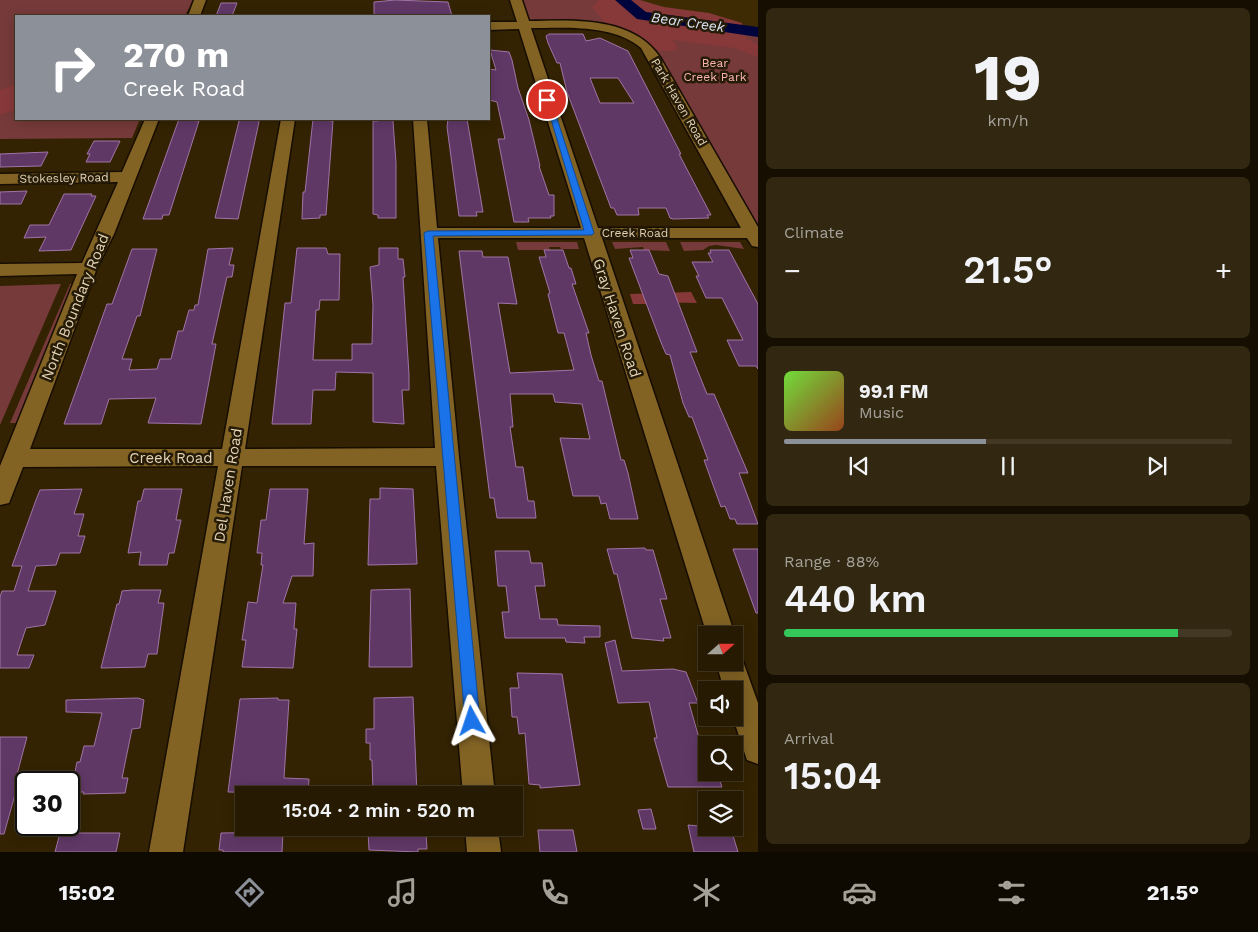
<!DOCTYPE html>
<meta charset="utf-8">
<style>
:root{--surface:#261a02;--page:#322711;--text:#f1f3f6;--muted:#a4a199;--line:#423824;--accent:#8c9099}
body{margin:0;font-family:"Work Sans",sans-serif;background:var(--page);color:var(--text);height:100vh;display:flex;flex-direction:column;font-size:19px;white-space:nowrap}
*{box-sizing:border-box;margin:0}
p{font-size:16px;color:var(--muted)}
.icon{flex:none;width:28px;height:28px;fill:none;stroke:currentColor;stroke-width:2;stroke-linecap:round;stroke-linejoin:round}
.map{position:relative;flex:1;overflow:hidden}
.sheet{display:flex;flex-direction:column;gap:8px;padding:8px;background:#150e01;width:500px}
.sheet>*{flex:none}
.top-card{position:absolute;left:15px;top:15px;width:475px;height:105px;border-radius:0px;box-shadow:0 2px 12px #0003,0 0 0 1px var(--line);background:#8c9099;color:#fff;overflow:hidden}
.needle{width:32px;rotate:69deg}
.tools{position:absolute;left:698px;top:626px;display:grid;gap:10px}
.tools a{display:grid;place-items:center;width:45px;height:45px;border-radius:0px;background:var(--surface);box-shadow:0 2px 12px #0003,0 0 0 1px var(--line);font-size:25px}
.speed{position:absolute;left:15px;top:771px;display:flex;gap:10px;font-size:25px;font-weight:700;text-align:center}
.speed>*{display:grid;place-content:center;width:65px;height:65px;border-radius:50%;background:var(--surface);box-shadow:0 2px 12px #0003,0 0 0 1px var(--line);line-height:1}
.speed .limit{border:2px solid #111;border-radius:8px;background:#fff;color:#111}
.pin{position:absolute;display:grid;place-items:center;width:42px;height:42px;color:#fff;margin:-21px;border:2px solid #fff;border-radius:50%;box-shadow:0 1px 5px #0007}
.me{position:absolute;width:55px;margin:-28px;rotate:355deg;stroke-linejoin:round;filter:drop-shadow(0 0 4px #0008)}
.turn{display:flex;align-items:center;gap:18px;height:105px;padding:0 25px;font-size:22px}
.turn .icon{width:65px;height:65px;stroke-width:2.5}
.turn b{display:block;font-size:35px;line-height:42px}
.big{font-size:38px;font-weight:600;line-height:1.1}
.sheet .widget{flex:1;display:flex;flex-direction:column;justify-content:center;gap:8px;min-width:0;padding:0 18px;border-radius:8px;background:var(--page)}
.sheet .dial{align-items:center;gap:0}
.dial b{font-size:65px;line-height:1}
.song{display:flex;align-items:center;gap:15px}
.cover{width:60px;height:60px;border-radius:8px;background:linear-gradient(135deg,hsl(100 70% 55%),hsl(20 70% 35%))}
.played{height:5px;border-radius:2px;background:linear-gradient(90deg,var(--accent) 45%,var(--line) 45%)}
.keys{display:flex;justify-content:space-around;direction:ltr}
.heat{display:flex;justify-content:space-between;align-items:center;font-size:28px;direction:ltr}
.charge{height:8px;border-radius:4px;background:linear-gradient(90deg,#34c759 88%,var(--line) 0)}
.trip{position:absolute;left:235px;top:786px;width:288px;height:50px;border-radius:0px;background:var(--surface);box-shadow:0 2px 12px #0003,0 0 0 1px var(--line);font-weight:600;line-height:50px;text-align:center}
.tab-bar{display:flex;height:80px;justify-content:space-around;align-items:center;background:#0f0a01;color:var(--muted)}
.tab-bar .icon{width:35px;height:35px}
.tab-bar .active{color:var(--accent)}
.tab-bar b{font-size:22px;color:var(--text)}
main{display:flex;flex:1;min-height:0}
.map>svg:first-child{display:block}
.built{fill:#3e2b04}
.green{fill:#773a3a}
.forest{fill:#87393a}
.lines{fill:none;stroke-linecap:round;stroke-linejoin:round}
.river{fill:#00043c;fill-rule:evenodd}
.building{fill:#603866;stroke:#a074a7;fill-rule:evenodd}
.minor-casing{stroke:#170d00;stroke-width:3}
.minor{fill:#826324;fill-rule:evenodd}
.route{fill:#1a73e8;stroke:#114b97}
.labels{text-anchor:middle;dominant-baseline:central;stroke-width:5;stroke-linejoin:round;paint-order:stroke}
.far-park-label{font-size:12px;fill:#fab4b1;stroke:#251b07}
.far-street-label{font-size:12px;fill:#e3d2b4;stroke:#251b07}
.far-water-label{font-size:14px;font-style:italic;fill:#dae4f7;stroke:#251b07}
.street-label{font-size:15px;fill:#e3d2b4;stroke:#251b07}
</style>
<main>
<div class="map">
<svg width="758" height="852" viewBox="0 0 758 852">
<rect width="100%" height="100%" fill="#332302"/>
<path class="built" d="M622 0H758V32L705 24Z"/>
<path class="green" d="M0 0H193L185 16H16V119H140L132 138 0 139Z
M521 0H622L705 24 758 32V225L652 48C619 22 569 25 529 21Z
M516 242H577L579 249H561L560 247H549L550 250H518Z
M612 242H666L670 251 644 250 643 247 615 249Z
M680 242H740L744 249 716 245 709 246 703 250 684 251Z
M75 283 18 419 16 423H10L70 284Z
M61 284 0 425V286Z"/>
<path class="forest" d="M599 0H640L664 7 709 13 742 23 746 38 758 45V57L735 48 672 40 677 47 674 51H658L641 38 608 27 592 7Z
M16 84V110L0 114V90Z
M691 292 697 303 649 302V304H633L630 294Z"/>
<g class="lines">
<path class="river" d="M615 0H631L646 12 758 27V37L637 19Z"/>
</g>
<path class="building" d="M395 0 448 2 452 16H374V2Z
M221 3H237L232 16H216Z
M549 34H583L586 41 600 38 628 51 681 154H679L711 215H707L709 218 673 219 670 218 666 208H638L639 215H617L614 208H611L567 92 560 63H557L548 43 546 36ZM590 78H618L634 103H600Z
M490 50 509 52 512 60 518 88 529 120 540 166H539L549 195H554V216H550L551 218H528L529 222H514L498 139H505L497 102 489 100V69L496 70Z
M179 119 199 121 169 215H163L162 219H143Z
M244 119H258L259 122 238 219 215 218 239 121Z
M313 119 333 121 326 215H320V218L302 219 303 192H305Z
M378 119H392L393 121 396 163V218H378V215L373 214V121H378Z
M467 119 483 212H476L477 216H459L447 127 448 119Z
M94 141H120L110 162H86L90 154H87Z
M48 152 41 166 0 167V154Z
M27 191 21 204H0V192Z
M64 194H92L91 196H96L71 250 39 251 46 237 24 238 30 225H49Z
M233 248 229 265H234L232 277H227L212 344H216L201 424 148 423 156 398 109 399 101 424H64L107 304H112L132 249H157L140 316H137L122 359H132L129 370 157 369 160 359H171L178 331H183L189 310H194L195 305H198L208 249Z
M297 248H326L328 254H340L339 300H320L319 310H316L313 360H352V344H372L373 305 370 267 379 265V248H398V259H403L405 277H403L409 375V390H402L404 424 373 422V373L336 372 335 390H313L311 424H272L285 303H291Z
M544 250H563L569 268H571L576 284H572L589 333H586L591 355 599 381H602L621 460H624L628 473 638 519H610L606 503 601 504 599 496H573L560 438 590 439 582 404 555 402 553 394H510L513 427H510L516 467H523L528 501H534L536 518H497L494 498H490L459 251H482L483 257H508L517 304 498 303 510 373 574 370 564 333H558L548 294 550 293 539 257H546Z
M630 250H649L659 274 668 276 697 352H690L707 394H714L748 473H739L758 524H737L735 519H730L725 506 721 507 704 460H708L692 417H689L683 403 670 355 666 354 662 345 629 258H633Z
M710 250H729L758 304V369L756 366H739L727 340H743L722 298H706L696 276H699L692 262H713L708 253H711Z
M380 488 413 489 417 564 368 565 370 499H380Z
M82 489 74 514H84L78 536H85L80 553H60L56 565 36 566 28 591H56L45 625 26 628 17 655H34L29 668H0V597L2 591H14L22 566H12L36 500 40 490Z
M144 489H182L176 520H181L174 553H169L167 565H139L141 552 128 553 138 501H141Z
M270 489H308L304 544 314 543 313 576H292L283 603H296L294 629H297L293 668 242 667 246 640H242L248 602 257 603 263 565H261L262 553H257L261 520H266Z
M645 548 646 550H653L667 599H660L671 638H663L664 641 632 638 617 574H614L607 549Z
M733 549H758V613H756Z
M495 551H529L531 563H542L545 586H535L540 619H557L558 625 600 626V637H584L585 643 566 642 565 638H505L502 612H509L506 586H498Z
M410 589 412 667H369L371 590Z
M132 590H161L158 603H164L157 654H148L145 667 101 668 117 604H119L122 591Z
M615 640 622 671 673 669 686 672 698 703H689L703 752 706 753V772H717L722 787H668L654 738H657L649 702 618 703 605 643Z
M517 673 562 674 580 785 540 788V785L529 784 525 733 519 734 517 717H512L510 688H519Z
M413 697 417 794H373L372 760H370V743H366V729H374V698Z
M138 698 144 700 140 728 132 729 122 778H128L125 793 83 794 84 792H71L77 762H80L84 746H94L102 713 66 712V700Z
M278 698V700H289L284 778 309 779 308 794 228 792 240 699Z
M0 737H27L16 778H18L16 791 4 834H0Z
M651 809 656 829H643L638 810Z
M688 825 731 829 738 852H694Z
M538 830H573L577 852H540Z
M417 831V833H426L427 849H418V852L369 850 368 832Z
M283 832 282 852H223V850H219L221 833Z
M60 833H120L116 852H55Z"/>
<g class="lines">
<g class="minor-casing">
<path id="minor" d="M194 0H206L200 16H188Z
M510 0H522L529 21C573 20 632 16 660 57L758 227V247L752 246 747 238H602L735 635 734 638V635H707L584 238H438L459 457 495 795H463L436 466H242L183 852H149L218 466 23 467 9 503 0 505V466L77 274 0 276V264L82 263 118 182 0 184V174L122 172 145 119H159L114 234 97 268 30 449H222L281 119H295L245 449 435 448 413 119H427L437 228H581L519 29 489 30V22H517ZM531 28C566 28 613 24 641 48L741 228H598Z
M734 650 740 653 758 703V764L747 760 733 718 734 690H724L716 662H734Z
M465 828H498L501 852H467Z"/>
</g>
<use href="#minor" class="minor"/>
</g>
<path class="route" d="M545 99 551 100 594 233 592 235 433 236 480 721 478 726 472 728 467 726 465 721 424 233 428 231 584 230Z"/>
<g class="labels">
<g class="far-park-label">
<text x="715" y="63">Bear<tspan x="715" dy="14">Creek Park</tspan></text>
</g>
<g class="far-street-label">
<text transform="translate(679 102) rotate(60)">Park Haven Road</text>
<text transform="translate(64 178) rotate(-1)">Stokesley Road</text>
<text x="635" y="233">Creek Road</text>
</g>
<g class="far-water-label">
<text transform="translate(688 22) rotate(8)">Bear Creek</text>
</g>
<g class="street-label">
<text transform="translate(75 307) rotate(-68)">North Boundary Road</text>
<text transform="translate(617 318) rotate(72)">Gray Haven Road</text>
<text x="171" y="458">Creek Road</text>
<text transform="translate(228 485) rotate(-81)">Del Haven Road</text>
</g>
</g>
</svg>
<div class="tools">
<a><svg class="needle" viewBox="-14 -14 28 28"><path d="M0-13l5 13h-10z" fill="#e53935"/><path d="M0 13l5-13h-10z" fill="#a4a199"/></svg></a>
<a><svg class="icon" aria-label="sound" viewBox="0 0 24 24"><path d="M4 9h4l5-4v14l-5-4H4zM17 9q2 3 0 6"/></svg></a>
<a><svg class="icon" aria-label="search" viewBox="0 0 24 24"><circle cx="10" cy="10" r="6"/><path d="M15 15l6 6"/></svg></a>
<a><svg class="icon" aria-label="layers" viewBox="0 0 24 24"><path d="M12 4l9 5-9 5-9-5zM3 14l9 5 9-5"/></svg></a>
</div>
<div class="speed"><div class="limit">30</div></div>
<div class="pin" style="left:547px;top:100px;background:#d93025"><svg class="icon" aria-label="arrive" viewBox="0 0 24 24"><path d="M6 21V4h12l-3 4 3 4H6"/></svg></div>
<svg class="me" style="left:472px;top:721px" viewBox="-20 -20 40 40"><path d="M0-17L14 15 0 8-14 15z" fill="#1a73e8" stroke="#fff" stroke-width="4"/></svg>
<div class="trip">15:04 · 2 min · 520 m</div>
<div class="top-card">
<div class="turn"><svg class="icon" aria-label="right" viewBox="0 0 24 24"><path d="M7 20v-9h11M14 6l5 5-5 5"/></svg><div><b>270 m</b>Creek Road</div></div>
</div>
</div>
<section class="sheet">
<div class="widget dial"><b>19</b><p>km/h</p></div>
<div class="widget"><p>Climate</p>
<div class="heat"><a>−</a><b class="big">21.5°</b><a>+</a></div>
</div>
<div class="widget">
<div class="song"><i class="cover"></i><div><b>99.1 FM</b><p>Music</p></div></div>
<div class="played"></div>
<div class="keys"><svg class="icon" aria-label="previous" viewBox="0 0 24 24"><path d="M18 5L8 12l10 7zM5 5v14"/></svg><svg class="icon" aria-label="pause" viewBox="0 0 24 24"><path d="M8 5v14M16 5v14"/></svg><svg class="icon" aria-label="next" viewBox="0 0 24 24"><path d="M6 5l10 7-10 7zM19 5v14"/></svg></div>
</div>
<div class="widget"><p>Range · 88%</p><b class="big">440 km</b><div class="charge"></div></div>
<div class="widget"><p>Arrival</p><b class="big">15:04</b></div>
</section>
</main>
<nav class="tab-bar">
<b>15:02</b>
<svg class="icon active" aria-label="directions" viewBox="0 0 24 24"><path d="M12 3l9 9-9 9-9-9zM9 14v-3h6M13 9l2 2-2 2"/></svg>
<svg class="icon" aria-label="music" viewBox="0 0 24 24"><path d="M9 18V5l10-2v13"/><circle cx="6" cy="18" r="3"/><circle cx="16" cy="16" r="3"/></svg>
<svg class="icon" aria-label="phone" viewBox="0 0 24 24"><path d="M5 4h4l2 5-3 2q2 4 5 5l2-3 5 2v4C11 20 4 13 5 4z"/></svg>
<svg class="icon" aria-label="climate" viewBox="0 0 24 24"><path d="M12 3v18M4 7l16 10M4 17L20 7"/></svg>
<svg class="icon" aria-label="car" viewBox="0 0 24 24"><path d="M5 17H2v-5l4-1 3-4h7l3 4 3 1v5h-3M9 17h6M6 11h13"/><circle cx="7" cy="17" r="2"/><circle cx="17" cy="17" r="2"/></svg>
<svg class="icon" aria-label="filters" viewBox="0 0 24 24"><path d="M4 7h16M4 17h16"/><circle cx="9" cy="7" r="2"/><circle cx="15" cy="17" r="2"/></svg>
<b>21.5°</b>
</nav>
